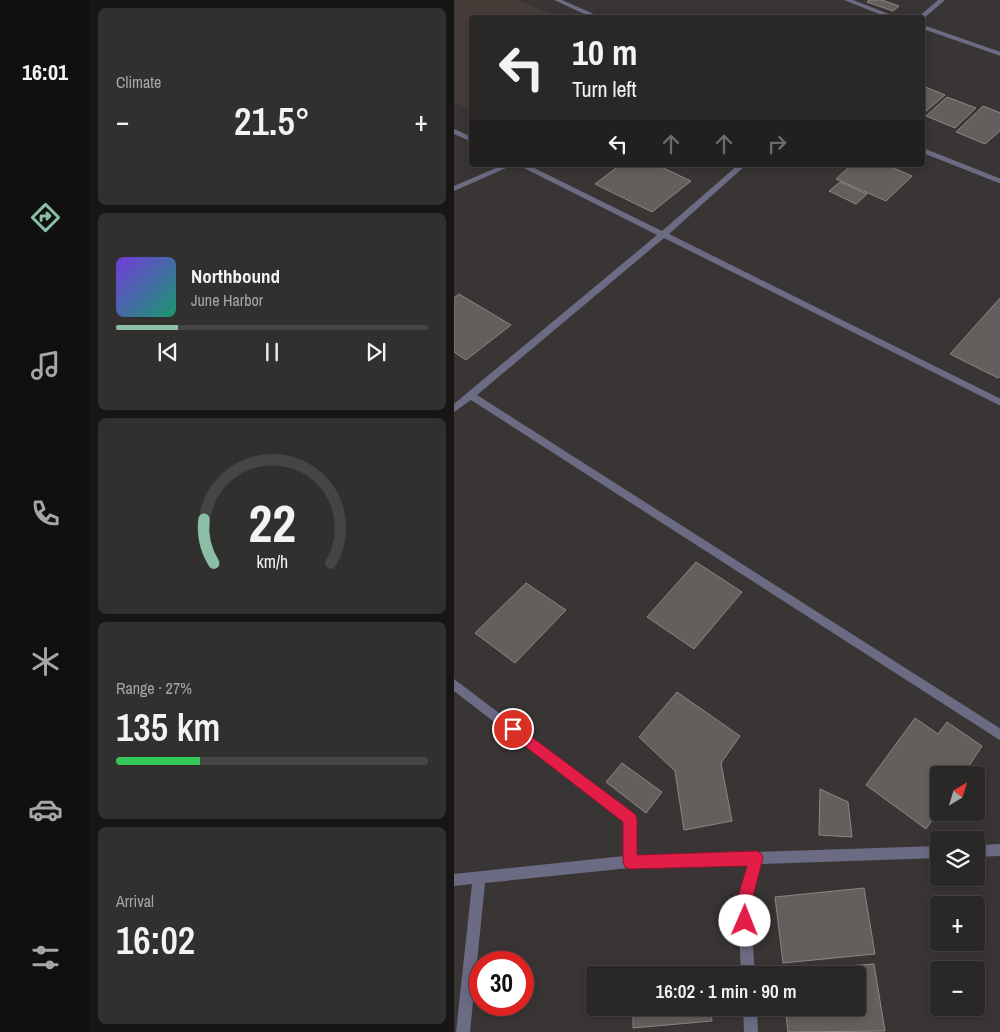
<!DOCTYPE html>
<meta charset="utf-8">
<style>
:root{--surface:#2a2827;--page:#32302f;--text:#f1f3f6;--muted:#a5a6a7;--line:#464444;--accent:#8abfa5}
body{margin:0;font-family:"Archivo Narrow",sans-serif;background:var(--page);color:var(--text);height:100vh;display:flex;flex-direction:column;font-size:19px;white-space:nowrap}
*{box-sizing:border-box;margin:0}
p{font-size:16px;color:var(--muted)}
.icon{flex:none;width:28px;height:28px;fill:none;stroke:currentColor;stroke-width:2;stroke-linecap:round;stroke-linejoin:round}
.map{position:relative;flex:1;overflow:hidden}
.sheet{display:flex;flex-direction:column;gap:8px;padding:8px;background:#171615;width:364px}
.sheet>*{flex:none}
.guide{position:absolute;left:15px;top:15px;width:456px;height:152px;border-radius:5px;box-shadow:0 2px 8px #0003,0 0 0 1px var(--line);background:#2a2827;color:var(--text);overflow:hidden}
.needle{width:32px;rotate:38deg}
.controls{position:absolute;left:476px;top:766px;display:grid;gap:10px}
.controls a{display:grid;place-items:center;width:55px;height:55px;border-radius:5px;background:var(--surface);box-shadow:0 2px 8px #0003,0 0 0 1px var(--line);font-size:25px}
.speed{position:absolute;left:15px;top:951px;display:flex;gap:10px;font-size:25px;font-weight:700;text-align:center}
.speed>*{display:grid;place-content:center;width:65px;height:65px;border-radius:50%;background:var(--surface);box-shadow:0 2px 8px #0003,0 0 0 1px var(--line);line-height:1}
.speed .limit{border:8px solid #d22;background:#fff;color:#111}
.pin{position:absolute;display:grid;place-items:center;width:42px;height:42px;color:#fff;margin:-21px;border:2px solid #fff;border-radius:50%;box-shadow:0 1px 5px #0007}
.me{position:absolute;width:55px;margin:-28px;rotate:1deg;stroke-linejoin:round;filter:drop-shadow(0 0 4px #0008)}
.turn{display:flex;align-items:center;gap:18px;height:105px;padding:0 20px;font-size:22px}
.turn .icon{width:65px;height:65px;stroke-width:2.5}
.turn b{display:block;font-size:35px;line-height:42px}
.lanes{display:flex;align-items:center;height:48px;padding:0 20px;background:#0003;justify-content:center;gap:25px;direction:ltr}
.lanes .off{opacity:.35}
.big{font-size:38px;font-weight:600;line-height:1.1}
.sheet .tile{flex:1;display:flex;flex-direction:column;justify-content:center;gap:8px;min-width:0;padding:0 18px;border-radius:8px;background:var(--page)}
.sheet .dial{align-items:center;gap:0}
.dial svg{height:130px;overflow:visible;fill:none;stroke:var(--line);stroke-width:7;stroke-linecap:round;text-anchor:middle}
.dial text{fill:var(--text);stroke:none}
.song{display:flex;align-items:center;gap:15px}
.cover{width:60px;height:60px;border-radius:8px;background:linear-gradient(135deg,hsl(260 70% 55%),hsl(160 70% 35%))}
.played{height:5px;border-radius:2px;background:linear-gradient(90deg,var(--accent) 20%,var(--line) 20%)}
.keys{display:flex;justify-content:space-around;direction:ltr}
.heat{display:flex;justify-content:space-between;align-items:center;font-size:28px;direction:ltr}
.charge{height:8px;border-radius:4px;background:linear-gradient(90deg,#34c759 27%,var(--line) 0)}
.trip{position:absolute;left:132px;top:966px;width:280px;height:50px;border-radius:5px;background:var(--surface);box-shadow:0 2px 8px #0003,0 0 0 1px var(--line);font-weight:600;line-height:50px;text-align:center}
main{display:flex;flex:1;min-height:0}
.menu{display:flex;flex-direction:column;width:90px;justify-content:space-around;align-items:center;background:#111010;color:var(--muted)}
.menu .icon{width:35px;height:35px}
.menu .current{color:var(--accent)}
.menu b{font-size:22px;color:var(--text)}
.map>svg:first-child{display:block}
.built{fill:#453b37}
.building{fill:#625f5d;stroke:#8b8785}
.lines{fill:none;stroke-linecap:round;stroke-linejoin:round}
.minor{fill:#6b6b84;fill-rule:evenodd}
.route{fill:#e11d48;stroke:#92132f}
</style>
<main>
<nav class="menu">
<b>16:01</b>
<svg class="icon current" aria-label="directions" viewBox="0 0 24 24"><path d="M12 3l9 9-9 9-9-9zM9 14v-3h6M13 9l2 2-2 2"/></svg>
<svg class="icon" aria-label="music" viewBox="0 0 24 24"><path d="M9 18V5l10-2v13"/><circle cx="6" cy="18" r="3"/><circle cx="16" cy="16" r="3"/></svg>
<svg class="icon" aria-label="phone" viewBox="0 0 24 24"><path d="M5 4h4l2 5-3 2q2 4 5 5l2-3 5 2v4C11 20 4 13 5 4z"/></svg>
<svg class="icon" aria-label="climate" viewBox="0 0 24 24"><path d="M12 3v18M4 7l16 10M4 17L20 7"/></svg>
<svg class="icon" aria-label="car" viewBox="0 0 24 24"><path d="M5 17H2v-5l4-1 3-4h7l3 4 3 1v5h-3M9 17h6M6 11h13"/><circle cx="7" cy="17" r="2"/><circle cx="17" cy="17" r="2"/></svg>
<svg class="icon" aria-label="filters" viewBox="0 0 24 24"><path d="M4 7h16M4 17h16"/><circle cx="9" cy="7" r="2"/><circle cx="15" cy="17" r="2"/></svg>
</nav>
<section class="sheet">
<div class="tile"><p>Climate</p>
<div class="heat"><a>−</a><b class="big">21.5°</b><a>+</a></div>
</div>
<div class="tile">
<div class="song"><i class="cover"></i><div><b>Northbound</b><p>June Harbor</p></div></div>
<div class="played"></div>
<div class="keys"><svg class="icon" aria-label="previous" viewBox="0 0 24 24"><path d="M18 5L8 12l10 7zM5 5v14"/></svg><svg class="icon" aria-label="pause" viewBox="0 0 24 24"><path d="M8 5v14M16 5v14"/></svg><svg class="icon" aria-label="next" viewBox="0 0 24 24"><path d="M6 5l10 7-10 7zM19 5v14"/></svg></div>
</div>
<div class="tile dial"><svg viewBox="0 0 100 80">
<path d="M14 69A42 42 0 1 1 86 69"/>
<path d="M14 69A42 42 0 0 1 8 42" stroke="#8abfa5"/>
<text x="50" y="56" font-size="32" font-weight="700">22</text>
<text x="50" y="72" font-size="11">km/h</text>
</svg></div>
<div class="tile"><p>Range · 27%</p><b class="big">135 km</b><div class="charge"></div></div>
<div class="tile"><p>Arrival</p><b class="big">16:02</b></div>
</section>
<div class="map">
<svg width="547" height="1032" viewBox="0 0 547 1032">
<rect width="100%" height="100%" fill="#383534"/>
<path class="built" d="M0 0H64L104 17 18 18 17 110 0 102Z"/>
<path class="building" d="M415 0H428L445 6 439 11 413 2Z
M469 86 491 95 470 113H469Z
M493 97 522 108 501 128 472 116Z
M529 106 547 113V130L531 144 502 132Z
M166 165H203L237 181 198 212 141 184Z
M397 165H433L458 176 432 201 382 179Z
M386 182 413 194 402 204 375 191Z
M5 294 57 325 12 360 0 352V298Z
M547 297V376L544 378 496 354Z
M242 562 288 592 240 649 193 617Z
M72 583 112 610 61 663 21 633Z
M223 692 286 736 267 763 278 821 230 830 221 771 185 737Z
M461 718 484 734 493 722 528 746 509 775H485V810L472 829 412 785Z
M168 763 208 792 192 813 152 782Z
M366 789 394 802 398 837 365 835Z
M410 888 421 954 329 963 321 897Z
M420 964 431 1031 334 1032 331 1008H404V975H328L327 971Z
M255 971V975H212Z
M179 1008H257L258 1021 179 1028Z"/>
<g class="lines">
<path class="minor" d="M100 0H108L149 18H139Z
M390 0H399L445 18H435Z
M484 0H491L469 19V18H463Z
M469 25 547 52V56L469 29Z
M0 129 18 137V142L0 134Z
M469 148 547 179V184L469 153Z
M49 165H59L0 191V186Z
M64 165H74L208 231 284 165H292L215 234 547 399V406L210 238 23 395 547 729V741L17 400 0 412V404L13 393 203 235Z
M0 679 180 815 182 819V856L485 846V858L307 864 296 904 301 975H287L284 904 294 864 176 868 31 883 16 1032H2L18 884 0 886V874L170 856V822L0 691Z
M547 844V856L522 857V845Z
M289 1008H303L304 1032H290Z"/>
</g>
<path class="route" d="M59 723 181 814 183 819V855L302 851 307 853 309 858 297 904 298 921 296 927 291 929 286 927C278 907 288 885 293 866L176 869 171 867 169 862V822L54 733 52 729 54 724Z"/>
</svg>
<div class="controls">
<a><svg class="needle" viewBox="-14 -14 28 28"><path d="M0-13l5 13h-10z" fill="#e53935"/><path d="M0 13l5-13h-10z" fill="#a5a6a7"/></svg></a>
<a><svg class="icon" aria-label="layers" viewBox="0 0 24 24"><path d="M12 4l9 5-9 5-9-5zM3 14l9 5 9-5"/></svg></a>
<a>+</a>
<a>−</a>
</div>
<div class="speed"><div class="limit">30</div></div>
<div class="pin" style="left:59px;top:729px;background:#d93025"><svg class="icon" aria-label="arrive" viewBox="0 0 24 24"><path d="M6 21V4h12l-3 4 3 4H6"/></svg></div>
<svg class="me" style="left:291px;top:921px" viewBox="-20 -20 40 40"><circle r="19" fill="#fff"/><path d="M0-13L10 11 0 6-10 11z" fill="#e11d48"/></svg>
<div class="trip">16:02 · 1 min · 90 m</div>
<div class="guide">
<div class="turn"><svg class="icon" aria-label="left" viewBox="0 0 24 24"><path d="M17 20v-9H6M10 6l-5 5 5 5"/></svg><div><b>10 m</b>Turn left</div></div>
<div class="lanes"><svg class="icon" aria-label="left" viewBox="0 0 24 24"><path d="M17 20v-9H6M10 6l-5 5 5 5"/></svg><svg class="icon off" aria-label="ahead" viewBox="0 0 24 24"><path d="M12 20V5M6 11l6-6 6 6"/></svg><svg class="icon off" aria-label="ahead" viewBox="0 0 24 24"><path d="M12 20V5M6 11l6-6 6 6"/></svg><svg class="icon off" aria-label="right" viewBox="0 0 24 24"><path d="M7 20v-9h11M14 6l5 5-5 5"/></svg></div>
</div>
</div>
</main>
